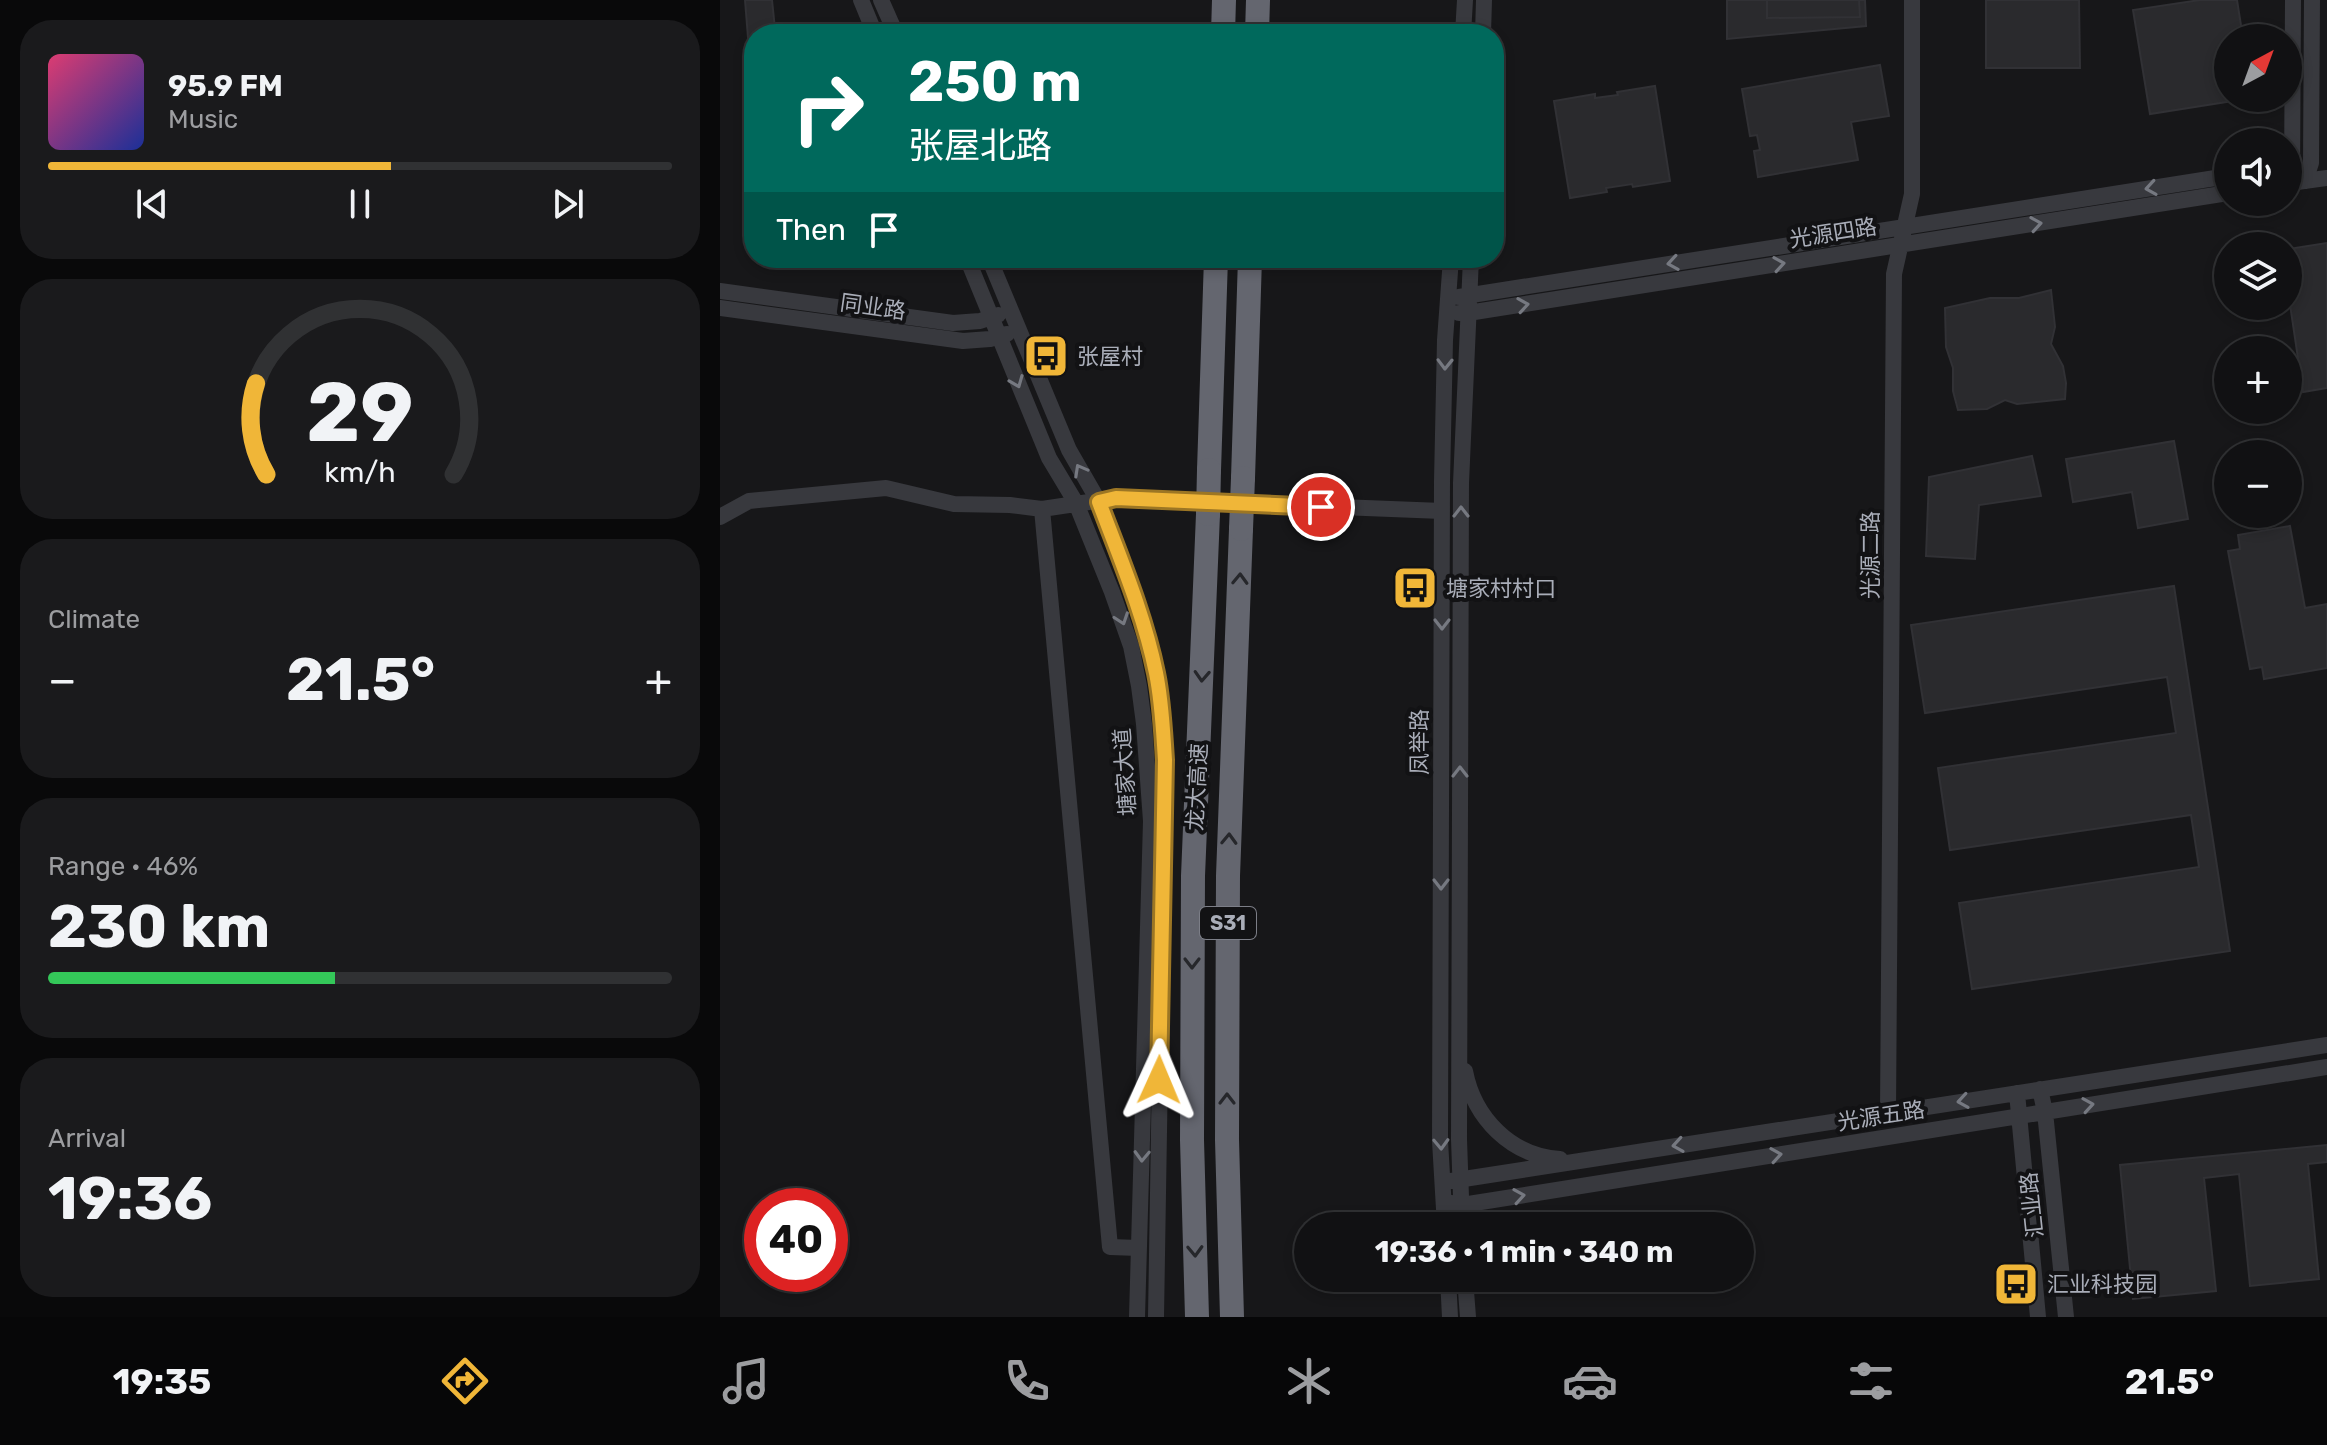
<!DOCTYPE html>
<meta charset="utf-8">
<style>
:root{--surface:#111113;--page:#1a1a1c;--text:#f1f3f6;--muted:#9c9da0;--line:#303133;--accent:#f0b638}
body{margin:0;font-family:Rubik,"Noto Sans SC",sans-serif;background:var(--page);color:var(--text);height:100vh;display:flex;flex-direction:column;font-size:30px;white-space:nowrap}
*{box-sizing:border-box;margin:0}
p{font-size:26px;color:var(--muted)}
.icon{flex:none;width:44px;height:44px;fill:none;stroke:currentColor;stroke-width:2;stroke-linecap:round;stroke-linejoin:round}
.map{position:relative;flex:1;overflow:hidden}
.side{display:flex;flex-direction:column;gap:20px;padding:20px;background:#09090a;width:720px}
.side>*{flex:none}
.banner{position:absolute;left:24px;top:24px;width:760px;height:244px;border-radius:32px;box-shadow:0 4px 12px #0003,0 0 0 2px var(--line);background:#00695c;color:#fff;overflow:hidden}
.needle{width:52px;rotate:41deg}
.tools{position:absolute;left:1494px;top:24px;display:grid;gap:16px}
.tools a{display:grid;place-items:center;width:88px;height:88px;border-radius:50%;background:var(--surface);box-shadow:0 4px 12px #0003,0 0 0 2px var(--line);font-size:40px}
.speed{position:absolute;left:24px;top:1188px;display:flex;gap:16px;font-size:40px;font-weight:700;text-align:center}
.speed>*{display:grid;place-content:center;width:104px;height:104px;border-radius:50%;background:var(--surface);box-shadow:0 4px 12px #0003,0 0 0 2px var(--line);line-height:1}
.speed .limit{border:12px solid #d22;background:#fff;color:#111}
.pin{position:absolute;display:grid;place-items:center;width:68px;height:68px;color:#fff;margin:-34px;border:4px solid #fff;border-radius:50%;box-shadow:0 2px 8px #0007}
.me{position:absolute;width:88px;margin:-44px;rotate:1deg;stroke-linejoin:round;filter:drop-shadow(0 0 6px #0008)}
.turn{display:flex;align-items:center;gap:28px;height:168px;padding:0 32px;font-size:36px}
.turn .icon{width:104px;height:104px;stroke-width:2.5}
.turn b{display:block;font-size:56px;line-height:68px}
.then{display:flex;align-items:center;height:76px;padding:0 32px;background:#0003;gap:16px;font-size:30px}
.big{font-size:60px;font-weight:700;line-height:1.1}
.side .tile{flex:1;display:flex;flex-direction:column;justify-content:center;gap:12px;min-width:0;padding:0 28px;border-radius:32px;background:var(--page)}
.side .dial{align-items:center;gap:0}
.dial svg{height:208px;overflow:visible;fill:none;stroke:var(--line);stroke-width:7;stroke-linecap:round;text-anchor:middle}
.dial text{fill:var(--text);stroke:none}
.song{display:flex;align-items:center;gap:24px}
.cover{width:96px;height:96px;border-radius:12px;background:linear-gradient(135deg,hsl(340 70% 55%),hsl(230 70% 35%))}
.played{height:8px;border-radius:4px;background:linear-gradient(90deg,var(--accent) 55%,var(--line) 55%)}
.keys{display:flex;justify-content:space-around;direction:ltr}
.heat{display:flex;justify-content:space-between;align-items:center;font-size:44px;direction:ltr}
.charge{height:12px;border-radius:6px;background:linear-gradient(90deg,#34c759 46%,var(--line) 0)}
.trip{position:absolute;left:574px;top:1212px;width:460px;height:80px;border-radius:40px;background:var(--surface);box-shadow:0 4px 12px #0003,0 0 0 2px var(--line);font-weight:700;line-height:80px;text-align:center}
.tabs{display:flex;height:128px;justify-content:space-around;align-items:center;background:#070708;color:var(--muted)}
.tabs .icon{width:56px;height:56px}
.tabs .active{color:var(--accent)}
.tabs b{font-size:36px;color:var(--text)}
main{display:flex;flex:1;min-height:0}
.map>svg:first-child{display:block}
.building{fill:#2a2a2d;stroke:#313135;stroke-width:2}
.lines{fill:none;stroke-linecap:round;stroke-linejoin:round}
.minor{stroke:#38393e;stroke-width:16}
.highway{stroke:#64666f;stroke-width:24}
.highway-bridge{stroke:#64666f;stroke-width:24}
.oneway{stroke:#767981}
.oneway2{stroke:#26272b}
.route-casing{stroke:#9c7624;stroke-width:20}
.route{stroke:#f0b638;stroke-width:14}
.labels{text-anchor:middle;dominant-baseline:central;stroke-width:8;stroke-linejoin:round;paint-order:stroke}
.shield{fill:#121214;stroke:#7c7e87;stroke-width:2}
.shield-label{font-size:20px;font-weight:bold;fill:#a9adb8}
.street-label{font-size:22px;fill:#a9adb8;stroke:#121214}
.poi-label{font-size:22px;fill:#a9adb8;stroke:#121214;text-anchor:start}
</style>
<main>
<section class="side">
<div class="tile">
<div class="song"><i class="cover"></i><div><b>95.9 FM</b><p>Music</p></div></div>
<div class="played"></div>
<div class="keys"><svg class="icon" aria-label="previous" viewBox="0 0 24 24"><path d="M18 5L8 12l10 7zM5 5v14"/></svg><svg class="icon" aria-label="pause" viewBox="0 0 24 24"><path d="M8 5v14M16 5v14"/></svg><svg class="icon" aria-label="next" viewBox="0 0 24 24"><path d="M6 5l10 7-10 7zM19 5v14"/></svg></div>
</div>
<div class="tile dial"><svg viewBox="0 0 100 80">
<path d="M14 69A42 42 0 1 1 86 69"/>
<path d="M14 69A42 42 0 0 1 10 34" stroke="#f0b638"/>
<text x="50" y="56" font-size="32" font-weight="700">29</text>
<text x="50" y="72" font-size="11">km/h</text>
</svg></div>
<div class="tile"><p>Climate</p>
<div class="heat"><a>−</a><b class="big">21.5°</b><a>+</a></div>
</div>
<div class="tile"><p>Range · 46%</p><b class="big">230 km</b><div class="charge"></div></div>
<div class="tile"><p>Arrival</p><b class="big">19:36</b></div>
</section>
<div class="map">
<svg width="1607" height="1317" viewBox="0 0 1607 1317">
<rect width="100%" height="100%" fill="#171719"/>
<path class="building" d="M25 0H52L55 29 61 34H34V50H29Z
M1007 0H1145L1146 26 1007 39Z
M1047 0H1139L1140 17 1047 18Z
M1266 0H1359L1360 68H1266Z
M1480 0H1517L1523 38H1508V98H1532L1430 114 1413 10Z
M1160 65 1169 116 1131 122 1138 160 1038 177 1034 151 1040 150 1037 135 1030 136 1022 89Z
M935 86 950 181 913 187 912 184 886 188 887 192 850 198 834 101 875 94V98L898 95 897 92Z
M1607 243V388L1583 392 1568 291V249Z
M109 258H156L154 265Z
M1331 290 1335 327 1331 344 1343 366 1346 383 1345 399 1297 404 1285 400 1267 409 1238 410 1233 391V368L1226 347 1225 308 1270 298H1299Z
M1454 441 1468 519 1418 528 1412 492 1353 502 1346 459Z
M1312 456 1321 496 1259 505 1255 559 1206 556 1209 477Z
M1570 526 1585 608 1607 604V668L1544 679 1542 667 1530 669 1508 551 1520 549 1518 535Z
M1454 586 1510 951 1252 989 1239 903 1479 867 1471 815 1230 850 1218 768 1456 733 1447 677 1205 713 1191 625Z
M1607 1145V1162L1588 1164 1599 1279 1530 1286 1519 1174 1484 1178 1496 1291 1413 1299 1400 1165Z"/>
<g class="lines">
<path class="minor" d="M141 0 155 34
M161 0 176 34
M743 34 745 0
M763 34 764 0
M1585 181 1591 163 1592 0
M1577 182 1607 178
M1572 183 1573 0
M247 258 329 458 356 503 392 592 411 646 419 686 424 724 431 821 417 1317
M269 258 349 450 379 502 409 580 437 674 442 716 445 760 436 1317
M0 291 233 323 260 321 278 315
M739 297 1508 176
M0 308 243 341 270 339 287 334
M739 313H748L1508 193
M322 509 396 498 722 511
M0 517 29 501 166 488 234 504 290 505 322 509 390 1247 419 1248
M745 1071C754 1118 791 1156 840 1159
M1320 1089 1325 1112 1346 1317
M1297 1093 1318 1317
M1168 1113 1174 274 1192 194V0
M731 1181 1607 1045
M732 1203 742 1205 1607 1067
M725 1226 720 1141 722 481 725 340 731 258
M742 1226 739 1139 741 483 751 258
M728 1278 730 1317
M745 1278 748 1317"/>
<path class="highway" d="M503 34 504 0
M537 34 538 0
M489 470 496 258
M523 478 530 258
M477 1317 472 1140 473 876 488 514
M512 1317 507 1140 508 876 521 529"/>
<path class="highway-bridge" d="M488 514 489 470
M521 529 523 478"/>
</g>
<defs><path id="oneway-chevron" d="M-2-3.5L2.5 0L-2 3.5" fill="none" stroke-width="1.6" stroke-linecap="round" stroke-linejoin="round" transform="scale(2)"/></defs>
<g class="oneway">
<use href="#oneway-chevron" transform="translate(1431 188) rotate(171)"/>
<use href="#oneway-chevron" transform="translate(1316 224) rotate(-9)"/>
<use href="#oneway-chevron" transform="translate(953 263) rotate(171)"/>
<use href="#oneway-chevron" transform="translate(1059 264) rotate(-9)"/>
<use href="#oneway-chevron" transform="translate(803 305) rotate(-9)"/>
<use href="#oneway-chevron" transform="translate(725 364) rotate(91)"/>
<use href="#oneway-chevron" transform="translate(297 382) rotate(68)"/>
<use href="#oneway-chevron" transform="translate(360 470) rotate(-119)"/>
<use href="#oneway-chevron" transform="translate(741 512) rotate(-90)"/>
<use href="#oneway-chevron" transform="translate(402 619) rotate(71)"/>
<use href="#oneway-chevron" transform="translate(722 624) rotate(90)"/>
<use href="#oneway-chevron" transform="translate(740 772) rotate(-90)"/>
<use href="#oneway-chevron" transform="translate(721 884) rotate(90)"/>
<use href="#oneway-chevron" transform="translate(1243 1101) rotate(171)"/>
<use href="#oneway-chevron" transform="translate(1368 1105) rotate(-9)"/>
<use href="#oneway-chevron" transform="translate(721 1144) rotate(88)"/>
<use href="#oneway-chevron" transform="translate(958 1145) rotate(171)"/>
<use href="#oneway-chevron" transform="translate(1056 1155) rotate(-9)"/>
<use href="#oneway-chevron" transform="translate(422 1156) rotate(92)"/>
<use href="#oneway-chevron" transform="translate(799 1196) rotate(-9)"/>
</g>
<g class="oneway2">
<use href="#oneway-chevron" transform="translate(520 579) rotate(-88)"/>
<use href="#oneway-chevron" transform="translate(482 676) rotate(93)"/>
<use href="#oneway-chevron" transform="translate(509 839) rotate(-88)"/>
<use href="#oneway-chevron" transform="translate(472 963) rotate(90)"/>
<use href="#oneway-chevron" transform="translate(507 1099) rotate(-90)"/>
<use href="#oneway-chevron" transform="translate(475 1251) rotate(88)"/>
</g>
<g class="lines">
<g class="route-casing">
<path id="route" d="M439 1080 445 760C443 731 442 702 436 673 424 614 400 558 379 502L396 498 601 507"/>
</g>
<use href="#route" class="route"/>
</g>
<defs>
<g id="bus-square" transform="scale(2.3)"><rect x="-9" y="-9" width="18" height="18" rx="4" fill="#f0b638" stroke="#121214"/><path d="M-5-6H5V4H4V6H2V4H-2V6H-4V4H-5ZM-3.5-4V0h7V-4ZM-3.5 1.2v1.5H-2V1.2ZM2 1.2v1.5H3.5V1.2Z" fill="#111"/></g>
</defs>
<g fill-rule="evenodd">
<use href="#bus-square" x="326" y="356"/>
<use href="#bus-square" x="695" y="588"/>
<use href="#bus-square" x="1296" y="1284"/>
</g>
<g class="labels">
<rect class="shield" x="480" y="907" width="56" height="32" rx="6"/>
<g class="shield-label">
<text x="508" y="923">S31</text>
</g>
<g class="street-label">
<text transform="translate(1113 233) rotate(-9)">光源四路</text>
<text transform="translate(153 307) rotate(8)">同业路</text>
<text transform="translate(1150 555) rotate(-90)">光源二路</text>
<text transform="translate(699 742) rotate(-90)">凤举路</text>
<text transform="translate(405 772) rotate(-94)">塘家大道</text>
<text transform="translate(477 787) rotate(-87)">龙大高速</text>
<text transform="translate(1161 1116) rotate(-9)">光源五路</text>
<text transform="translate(1312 1205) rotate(-96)">汇业路</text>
</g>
<g class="poi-label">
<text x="357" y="356">张屋村</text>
<text x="726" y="588">塘家村村口</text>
<text x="1327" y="1284">汇业科技园</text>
</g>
</g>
</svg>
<div class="tools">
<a><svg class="needle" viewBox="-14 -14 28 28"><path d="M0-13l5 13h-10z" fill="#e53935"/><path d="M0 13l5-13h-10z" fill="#9c9da0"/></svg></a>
<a><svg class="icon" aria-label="sound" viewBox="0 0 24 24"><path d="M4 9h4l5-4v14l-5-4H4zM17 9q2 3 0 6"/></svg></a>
<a><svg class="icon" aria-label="layers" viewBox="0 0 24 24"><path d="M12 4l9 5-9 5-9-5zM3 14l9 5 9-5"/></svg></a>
<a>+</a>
<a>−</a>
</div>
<div class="speed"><div class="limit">40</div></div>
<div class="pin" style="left:601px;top:507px;background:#d93025"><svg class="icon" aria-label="arrive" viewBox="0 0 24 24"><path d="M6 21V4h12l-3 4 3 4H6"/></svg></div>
<svg class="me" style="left:439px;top:1080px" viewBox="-20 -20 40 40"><path d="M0-17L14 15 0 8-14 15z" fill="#f0b638" stroke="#fff" stroke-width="4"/></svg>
<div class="trip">19:36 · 1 min · 340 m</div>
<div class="banner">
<div class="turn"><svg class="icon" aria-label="right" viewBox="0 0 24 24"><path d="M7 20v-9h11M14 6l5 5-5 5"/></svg><div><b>250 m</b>张屋北路</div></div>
<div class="then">Then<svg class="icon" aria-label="arrive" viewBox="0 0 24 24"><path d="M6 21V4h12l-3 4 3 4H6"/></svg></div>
</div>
</div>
</main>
<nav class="tabs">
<b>19:35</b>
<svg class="icon active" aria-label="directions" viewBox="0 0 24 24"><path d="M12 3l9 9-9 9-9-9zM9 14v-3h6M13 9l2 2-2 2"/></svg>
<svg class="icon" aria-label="music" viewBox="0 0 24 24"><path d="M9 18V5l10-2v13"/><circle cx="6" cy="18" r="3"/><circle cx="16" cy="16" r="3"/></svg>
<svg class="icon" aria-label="phone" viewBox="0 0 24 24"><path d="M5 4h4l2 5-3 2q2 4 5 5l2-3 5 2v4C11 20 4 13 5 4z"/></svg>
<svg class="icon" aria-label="climate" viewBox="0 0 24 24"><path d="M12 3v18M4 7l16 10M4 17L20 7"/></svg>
<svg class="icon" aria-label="car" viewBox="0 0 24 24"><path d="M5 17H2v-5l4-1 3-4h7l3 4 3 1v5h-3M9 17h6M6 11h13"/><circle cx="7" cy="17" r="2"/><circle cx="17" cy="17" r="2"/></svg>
<svg class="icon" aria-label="filters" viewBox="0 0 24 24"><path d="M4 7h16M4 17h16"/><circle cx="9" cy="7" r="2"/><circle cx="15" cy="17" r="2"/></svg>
<b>21.5°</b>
</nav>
